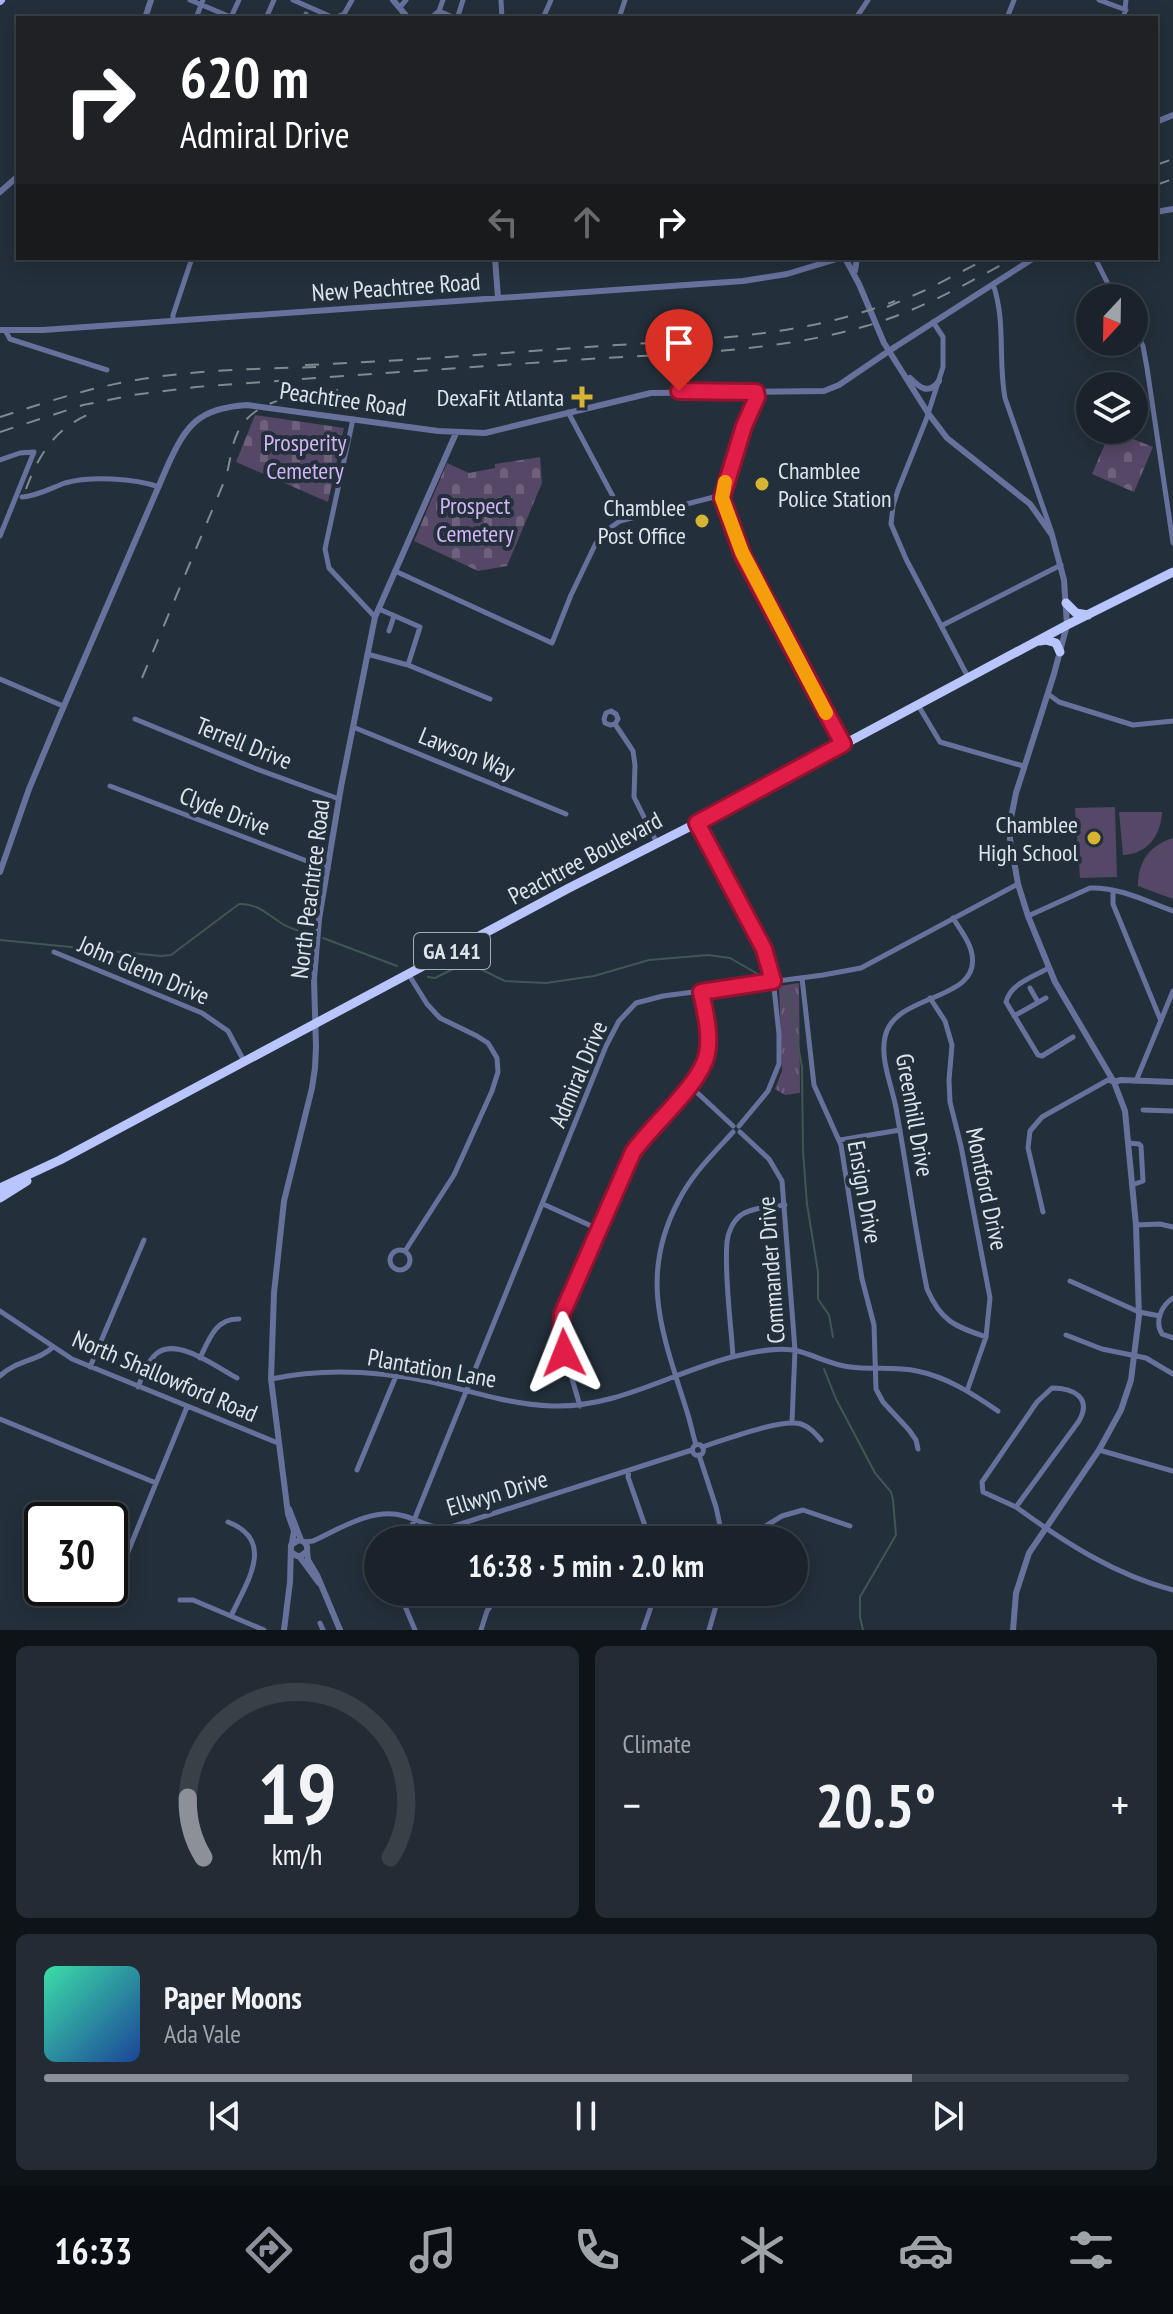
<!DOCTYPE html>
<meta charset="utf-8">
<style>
:root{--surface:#1a232c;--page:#232b34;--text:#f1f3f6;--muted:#9fa4a9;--line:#384048;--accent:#8c9099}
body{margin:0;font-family:"PT Sans Narrow",sans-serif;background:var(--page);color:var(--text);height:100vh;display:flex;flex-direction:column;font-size:30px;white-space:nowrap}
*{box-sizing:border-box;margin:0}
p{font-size:26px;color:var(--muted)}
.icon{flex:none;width:44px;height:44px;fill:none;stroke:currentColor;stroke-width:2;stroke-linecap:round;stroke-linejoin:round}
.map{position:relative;height:1630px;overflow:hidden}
.panel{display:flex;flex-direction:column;gap:16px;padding:16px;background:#0e1318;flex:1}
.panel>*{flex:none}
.banner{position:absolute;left:16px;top:16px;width:1142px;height:244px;border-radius:0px;box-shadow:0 4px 20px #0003,0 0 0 2px var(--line);background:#202124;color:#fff;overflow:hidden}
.needle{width:52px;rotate:202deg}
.buttons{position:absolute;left:1076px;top:284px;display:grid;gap:16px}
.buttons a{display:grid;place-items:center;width:72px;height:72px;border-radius:50%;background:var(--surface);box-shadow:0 4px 20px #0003,0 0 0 2px var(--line);font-size:40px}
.speed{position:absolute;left:24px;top:1502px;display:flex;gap:16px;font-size:40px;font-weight:700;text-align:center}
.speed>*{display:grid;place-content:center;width:104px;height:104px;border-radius:50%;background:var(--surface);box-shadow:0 4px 20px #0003,0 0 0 2px var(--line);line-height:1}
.speed .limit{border:4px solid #111;border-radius:12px;background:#fff;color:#111}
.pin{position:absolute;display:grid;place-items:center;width:68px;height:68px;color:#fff;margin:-82px -34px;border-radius:50% 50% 50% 0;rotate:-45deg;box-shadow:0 0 8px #0007}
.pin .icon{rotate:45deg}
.me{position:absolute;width:88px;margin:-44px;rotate:358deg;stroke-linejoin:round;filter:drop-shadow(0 0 6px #0008)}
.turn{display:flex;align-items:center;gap:28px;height:168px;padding:0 32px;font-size:36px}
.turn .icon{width:104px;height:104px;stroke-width:2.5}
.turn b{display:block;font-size:56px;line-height:68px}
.lanes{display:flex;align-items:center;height:76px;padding:0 32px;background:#0003;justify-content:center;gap:40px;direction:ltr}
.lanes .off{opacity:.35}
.big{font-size:60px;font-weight:700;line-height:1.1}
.panel .card{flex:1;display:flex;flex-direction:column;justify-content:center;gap:12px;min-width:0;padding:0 28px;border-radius:12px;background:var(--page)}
.panel .dial{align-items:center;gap:0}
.dial svg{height:208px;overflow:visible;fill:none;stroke:var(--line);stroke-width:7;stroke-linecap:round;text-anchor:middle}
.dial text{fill:var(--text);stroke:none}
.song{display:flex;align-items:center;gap:24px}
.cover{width:96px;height:96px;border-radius:12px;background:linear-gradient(135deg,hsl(160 70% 55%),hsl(220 70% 35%))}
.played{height:8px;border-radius:4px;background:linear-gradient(90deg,var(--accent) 80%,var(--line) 80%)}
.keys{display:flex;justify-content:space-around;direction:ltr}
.heat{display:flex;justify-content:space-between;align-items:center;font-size:44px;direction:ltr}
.panel .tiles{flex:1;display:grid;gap:16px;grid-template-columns:1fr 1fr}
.card:last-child{grid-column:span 2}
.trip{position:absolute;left:364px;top:1526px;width:444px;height:80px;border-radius:40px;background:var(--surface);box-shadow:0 4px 20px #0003,0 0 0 2px var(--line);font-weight:700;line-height:80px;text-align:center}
.tabs{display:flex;height:128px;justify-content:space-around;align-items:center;background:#0a0e12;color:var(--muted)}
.tabs .icon{width:56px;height:56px}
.tabs .selected{color:var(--accent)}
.tabs b{font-size:36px;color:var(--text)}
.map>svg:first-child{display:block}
.grass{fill:url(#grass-tufts)}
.cemetery{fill:url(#cemetery-stones)}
.garden{fill:#554766}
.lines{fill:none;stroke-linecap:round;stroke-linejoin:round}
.stream{stroke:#425656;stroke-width:2}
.minor{stroke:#68719c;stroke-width:5}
.tertiary{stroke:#68719c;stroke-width:6}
.primary{stroke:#a7b6fc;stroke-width:8}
.trunk{stroke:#b9c5fe;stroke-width:9}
.rail{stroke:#808a93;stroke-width:2;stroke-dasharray:14 14;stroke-linecap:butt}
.tertiary-bridge{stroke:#68719c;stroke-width:6}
.route-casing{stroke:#92132f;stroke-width:20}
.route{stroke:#e11d48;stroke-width:14}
.slow{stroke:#f59e0b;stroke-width:14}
.poi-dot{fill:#d6b534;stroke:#232f3a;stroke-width:3}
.labels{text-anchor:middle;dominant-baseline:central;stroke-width:8;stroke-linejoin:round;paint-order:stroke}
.shield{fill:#232f3a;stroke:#a5aeb7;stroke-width:2}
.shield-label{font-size:22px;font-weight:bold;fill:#dde5ec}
.street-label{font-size:24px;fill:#dde5ec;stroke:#232f3a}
.poi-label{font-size:24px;fill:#dde5ec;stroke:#232f3a;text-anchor:end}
.park-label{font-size:24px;fill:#d3b5f6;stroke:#232f3a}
</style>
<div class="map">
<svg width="1173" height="1630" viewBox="0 0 1173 1630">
<defs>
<pattern id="grass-tufts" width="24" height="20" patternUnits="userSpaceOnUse" patternTransform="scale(2)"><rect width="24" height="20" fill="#554766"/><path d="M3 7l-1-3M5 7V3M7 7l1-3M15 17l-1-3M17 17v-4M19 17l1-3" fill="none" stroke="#6d617c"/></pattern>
<pattern id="cemetery-stones" width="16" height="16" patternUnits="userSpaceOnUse" patternTransform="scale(2)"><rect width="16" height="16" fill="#554766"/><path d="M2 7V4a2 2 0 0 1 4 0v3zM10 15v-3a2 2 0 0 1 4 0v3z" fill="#6d617c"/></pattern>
</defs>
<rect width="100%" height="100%" fill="#232f3a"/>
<path class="grass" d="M799 983 800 1093 785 1095 775 1089 782 1071 779 986Z"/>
<path class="cemetery" d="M255 415 344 428 328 502 236 462Z
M1111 430 1153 447 1134 492 1092 474Z
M540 457 542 483 507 566 478 571 414 541 447 463 469 473 495 468V464Z"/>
<path class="garden" d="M1115 807 1117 877 1080 878 1075 808Z
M1119 812H1162C1161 835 1148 854 1123 855Z
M1173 838V899L1138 886C1138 861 1150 845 1173 838Z"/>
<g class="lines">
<path class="stream" d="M323 938 397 966
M0 940 161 956 171 955 239 904C257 903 267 914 281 923 290 929 303 932 313 936
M428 977 435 978 461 965 474 966 505 981 546 983 594 976 649 960 708 955 730 958 763 977
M782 990 789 996 802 1067 803 1151 807 1204 818 1272V1299L829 1315 833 1337
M824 1369 836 1399 875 1473 891 1492 893 1500 896 1535 860 1597V1617L863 1630"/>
<path class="minor" d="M190 0 233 18
M293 0 334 18 344 14 352 0
M501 0 502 18
M1099 0 1126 10
M400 7 406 0
M439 11 455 18 458 16 463 0
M231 17 239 0
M196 18 203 0
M266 18 274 0
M304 18 306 14
M431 18 439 11 443 0
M543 18 551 0
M619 18 625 0
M856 18 868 0
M1007 18 1014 0
M1124 18 1126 0
M1095 258 1115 298
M993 284C1006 321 998 360 1005 398L1052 533
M173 320V315L192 258
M933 322 943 337V367L926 420 898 490 893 506 891 524 906 559 968 677
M1134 328 1143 346 1147 368 1173 543
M5 330 10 339 107 370
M756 392 748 408 722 498 743 556 843 744
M568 412 625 519
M748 418 757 397 756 393
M353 419 325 549 329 568 375 617
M0 460 20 453 34 452 0 536
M22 497C37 496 51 488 65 483 90 476 134 478 159 487
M395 571 552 643 571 595 595 545 604 532 620 521 722 495
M379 609 420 627 408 665
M941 626 1061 565
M389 631 394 616
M367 654 408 665 490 699
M0 679 63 706
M1048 694 1059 702 1133 725 1173 721
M918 705 940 742 1023 766
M135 719 254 768 339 799
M615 724 618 719 616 714 611 711 606 713 604 719 605 723 610 725 615 724 633 751 635 765 634 797 657 843
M353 727 566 814
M110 786 328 869
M697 823 764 949 774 988 779 1034V1064L768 1091 739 1126
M1113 890V904L1161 1021
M1028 916 1090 888C1119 887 1146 901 1173 911
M953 918C959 928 968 939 971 950 986 1003 894 991 885 1037 880 1060 892 1086 896 1108 907 1169 915 1229 927 1289 941 1321 954 1326 986 1337
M54 952 202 1013 228 1031 244 1061
M1049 968C1034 976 1010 984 1006 1002L1038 1055 1042 1056 1073 1037
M802 978 814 1085 841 1145 862 1279 874 1325 876 1389 883 1402 909 1430 916 1440 918 1449
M1030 988 1038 1002
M930 998 945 1021 952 1045 949 1080 950 1102 961 1146 990 1298 986 1337 967 1391
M1014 1016 1046 998
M1136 1081 1173 991
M690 1086 733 1126
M1143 1110 1173 1111
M740 1132 769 1159 782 1181 795 1350 792 1422
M840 1140 900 1130
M1129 1143 1139 1144 1141 1146 1143 1181 1132 1185
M543 1204 598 1229
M1043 1212 1028 1148 1030 1131 1042 1117 1108 1080 1113 1082
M1136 1225 1160 1224 1173 1227
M390 1260a10 10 0 1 1 20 0a10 10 0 1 1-20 0Z
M405 1251 454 1175 492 1091 498 1072 497 1058 488 1043 477 1036 440 1018 427 1004 409 975
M1070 1281 1139 1312 1160 1316
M1173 1298C1162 1305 1154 1321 1162 1334L1173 1338
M0 1311 72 1359 278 1443
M1066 1335 1102 1349 1146 1358 1173 1374
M733 1357C731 1322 724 1275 727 1242 728 1232 733 1221 741 1215 753 1207 771 1207 785 1205
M200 1358C209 1339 216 1318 239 1319
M90 1367 144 1240
M0 1376C16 1360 39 1361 53 1347
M271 1379C323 1368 376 1371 427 1381 468 1390 510 1405 552 1406 617 1408 671 1373 732 1357 752 1352 779 1346 798 1351 816 1356 832 1365 850 1367 872 1370 895 1366 917 1371 947 1377 973 1394 998 1411
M138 1387C143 1375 147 1362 156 1354 176 1336 218 1368 237 1378
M1052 1388C1074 1388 1092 1398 1079 1421L1016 1507 983 1492 982 1482 1037 1402Z
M580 1406 561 1341 562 1314 633 1152C652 1125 701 1084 707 1054 711 1034 705 1012 701 992
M0 1419 156 1483
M692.5 1450a5.5 5.5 0 1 1 11 0a5.5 5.5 0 1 1-11 0Z
M696 1445C693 1435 691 1425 688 1415 664 1337 637 1278 679 1200 692 1174 714 1153 733 1132
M702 1447C724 1440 782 1418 801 1424 810 1427 815 1433 821 1440
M1099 1450 1173 1471
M699 1455 716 1507 723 1539
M357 1470 396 1376
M629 1471 628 1477 650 1540
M1016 1507C1064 1542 1115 1575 1173 1590
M228 1522C277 1541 246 1583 231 1616
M723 1539 751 1535 782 1516 803 1510 850 1526
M406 1540 606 1046 619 1021 636 1003 663 996 823 975 861 968 1018 884
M304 1542 313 1541C341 1528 373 1507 404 1516 419 1520 432 1529 448 1528L692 1450
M110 1553 125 1559
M399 1592 415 1630
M463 1592 489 1606
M110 1596 187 1407
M180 1600H193L264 1630
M403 1602 428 1592
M320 1623 323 1630
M481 1630 487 1611 501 1592
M643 1630 656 1592
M709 1630 720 1592"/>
<path class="tertiary" d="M393 0 408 18
M145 18 151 0
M1156 122 1173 115
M0 192 18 176
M1156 212 1173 209
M495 258 498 298
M845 258 859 284 884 343 928 413 947 438 1030 504 1052 535 1064 580 1067 625 1054 674 1016 793 1011 818 1010 839 1018 884 1028 916 1055 982 1114 1082 1125 1111 1136 1225 1139 1316 1131 1380 1121 1410 1099 1450 1029 1553 1016 1593 1013 1630
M855 271 857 258
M0 330H43L743 281 787 274 840 258
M895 347 1034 258
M910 378C920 388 929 395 939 381
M0 872 29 789 57 722 167 467C186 425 198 408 247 405L438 431 485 433 651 393 824 391 839 385 883 355
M1114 1082 1121 1080 1173 1082
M289 1509 301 1540
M292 1543 294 1531 288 1514 271 1379 274 1293 284 1201 312 1088 315 1068 316 1047 314 979 319 919 341 787 375 617 456 433
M307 1551 308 1560 317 1575 340 1630
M299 1556 319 1583
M290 1583 291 1545 299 1540C305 1541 308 1545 307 1551L301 1556H297L291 1552
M284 1630 290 1582"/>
<path class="primary" d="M0 1 1 0"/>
<path class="trunk" d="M1066 603 1076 613 1088 615
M1040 641 1046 640 1056 643 1060 652
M0 1188 60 1160 569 888 695 824 1067 625 1173 572
M0 1198 27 1181"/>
<path class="rail" d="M1156 165 1173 159
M1156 185 1173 179
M887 307 928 289 988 258
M305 365C404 361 503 353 602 346 703 339 800 338 895 301
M0 417C41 404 82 390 125 382 188 370 252 369 316 367
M0 432 83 405 133 395 196 387C327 377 458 368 589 359 681 353 777 352 866 326 919 311 966 284 1014 258
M26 489C41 449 58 425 99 410
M142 678 226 477C230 463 231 447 237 434 253 397 302 395 338 390"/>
<path class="tertiary-bridge" d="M883 355 895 347"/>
</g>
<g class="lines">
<g class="route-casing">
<path id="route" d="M564 1353 561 1341 562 1314 633 1152C652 1125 701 1084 707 1054 711 1034 705 1011 701 992L773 981 764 949 697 823 843 744 743 556 722 498 744 426 757 397 756 392 679 391"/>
</g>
<use href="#route" class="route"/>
<path class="slow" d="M725 482 722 498 742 552 826 713"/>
</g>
<g class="poi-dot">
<path d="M578 385h8v8h8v8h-8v8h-8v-8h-8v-8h8z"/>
<circle cx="762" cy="484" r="8"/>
<circle cx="702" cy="521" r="8"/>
<circle cx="1094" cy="838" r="8"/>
</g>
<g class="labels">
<rect class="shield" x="414" y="933" width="76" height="36" rx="6"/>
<g class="shield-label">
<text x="452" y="951">GA 141</text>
</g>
<g class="street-label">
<text transform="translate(396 287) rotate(-4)">New Peachtree Road</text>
<text transform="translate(343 399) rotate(8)">Peachtree Road</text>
<text transform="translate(244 743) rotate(22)">Terrell Drive</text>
<text transform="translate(467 753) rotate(22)">Lawson Way</text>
<text transform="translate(225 811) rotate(21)">Clyde Drive</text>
<text transform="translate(585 858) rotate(-28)">Peachtree Boulevard</text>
<text transform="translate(310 889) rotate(-83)">North Peachtree Road</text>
<text transform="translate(144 970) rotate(23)">John Glenn Drive</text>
<text transform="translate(578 1074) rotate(-67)">Admiral Drive</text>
<text transform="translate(915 1115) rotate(80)">Greenhill Drive</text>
<text transform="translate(987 1189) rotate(78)">Montford Drive</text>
<text transform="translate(865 1192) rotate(80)">Ensign Drive</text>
<text transform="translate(771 1270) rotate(-94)">Commander Drive</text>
<text transform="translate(432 1368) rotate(10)">Plantation Lane</text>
<text transform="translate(165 1376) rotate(23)">North Shallowford Road</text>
<text transform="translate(497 1493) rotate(-17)">Ellwyn Drive</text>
</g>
<g class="poi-label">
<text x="564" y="397">DexaFit Atlanta</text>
<text x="778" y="470" text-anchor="start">Chamblee<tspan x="778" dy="28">Police Station</tspan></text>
<text x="686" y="507">Chamblee<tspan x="686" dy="28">Post Office</tspan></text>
<text x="1078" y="824">Chamblee<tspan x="1078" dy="28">High School</tspan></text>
</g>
<g class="park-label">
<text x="305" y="442">Prosperity<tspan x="305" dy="28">Cemetery</tspan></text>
<text x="475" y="505">Prospect<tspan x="475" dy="28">Cemetery</tspan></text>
</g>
</g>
</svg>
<div class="buttons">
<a><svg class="needle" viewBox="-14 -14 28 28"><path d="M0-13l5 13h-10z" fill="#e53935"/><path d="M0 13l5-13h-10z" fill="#9fa4a9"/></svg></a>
<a><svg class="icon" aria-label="layers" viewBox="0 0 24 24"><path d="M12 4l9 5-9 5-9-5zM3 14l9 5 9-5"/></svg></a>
</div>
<div class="speed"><div class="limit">30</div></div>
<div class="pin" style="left:679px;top:391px;background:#d93025"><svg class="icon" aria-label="arrive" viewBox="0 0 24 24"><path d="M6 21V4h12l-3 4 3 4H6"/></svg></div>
<svg class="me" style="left:564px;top:1353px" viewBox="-20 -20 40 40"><path d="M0-17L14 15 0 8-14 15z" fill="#e11d48" stroke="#fff" stroke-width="4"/></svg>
<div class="trip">16:38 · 5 min · 2.0 km</div>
<div class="banner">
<div class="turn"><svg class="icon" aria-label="right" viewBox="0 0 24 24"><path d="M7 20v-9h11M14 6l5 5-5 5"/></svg><div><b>620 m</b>Admiral Drive</div></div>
<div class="lanes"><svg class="icon off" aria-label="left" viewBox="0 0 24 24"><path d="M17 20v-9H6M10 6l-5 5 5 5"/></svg><svg class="icon off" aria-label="ahead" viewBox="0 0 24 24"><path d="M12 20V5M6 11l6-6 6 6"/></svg><svg class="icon" aria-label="right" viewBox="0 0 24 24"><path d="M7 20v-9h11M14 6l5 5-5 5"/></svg></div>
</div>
</div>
<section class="panel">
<div class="tiles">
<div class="card dial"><svg viewBox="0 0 100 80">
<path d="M14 69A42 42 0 1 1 86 69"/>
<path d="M14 69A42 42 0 0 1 8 46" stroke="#8c9099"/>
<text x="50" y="56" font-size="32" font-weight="700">19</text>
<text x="50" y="72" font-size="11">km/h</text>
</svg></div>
<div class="card"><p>Climate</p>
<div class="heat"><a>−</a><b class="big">20.5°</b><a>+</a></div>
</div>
<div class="card">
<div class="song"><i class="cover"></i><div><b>Paper Moons</b><p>Ada Vale</p></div></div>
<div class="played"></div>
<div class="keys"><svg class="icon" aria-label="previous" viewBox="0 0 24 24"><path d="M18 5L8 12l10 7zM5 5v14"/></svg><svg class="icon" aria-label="pause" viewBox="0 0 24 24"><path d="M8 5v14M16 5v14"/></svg><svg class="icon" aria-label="next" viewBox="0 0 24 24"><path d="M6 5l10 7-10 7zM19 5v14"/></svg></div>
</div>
</div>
</section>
<nav class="tabs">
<b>16:33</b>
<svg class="icon selected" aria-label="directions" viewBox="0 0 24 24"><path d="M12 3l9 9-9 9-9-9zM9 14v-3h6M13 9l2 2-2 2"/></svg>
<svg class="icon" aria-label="music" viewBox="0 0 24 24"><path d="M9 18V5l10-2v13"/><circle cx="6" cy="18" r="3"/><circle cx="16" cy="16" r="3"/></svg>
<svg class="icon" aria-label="phone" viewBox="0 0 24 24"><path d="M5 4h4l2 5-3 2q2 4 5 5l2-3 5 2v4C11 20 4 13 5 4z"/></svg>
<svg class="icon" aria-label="climate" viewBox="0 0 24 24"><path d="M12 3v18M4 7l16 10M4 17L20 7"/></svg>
<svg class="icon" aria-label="car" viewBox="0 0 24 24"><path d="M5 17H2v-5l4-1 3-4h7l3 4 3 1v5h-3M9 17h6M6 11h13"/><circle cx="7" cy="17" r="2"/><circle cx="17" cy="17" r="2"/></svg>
<svg class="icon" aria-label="filters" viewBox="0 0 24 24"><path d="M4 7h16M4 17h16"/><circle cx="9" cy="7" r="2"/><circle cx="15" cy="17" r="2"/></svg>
</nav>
